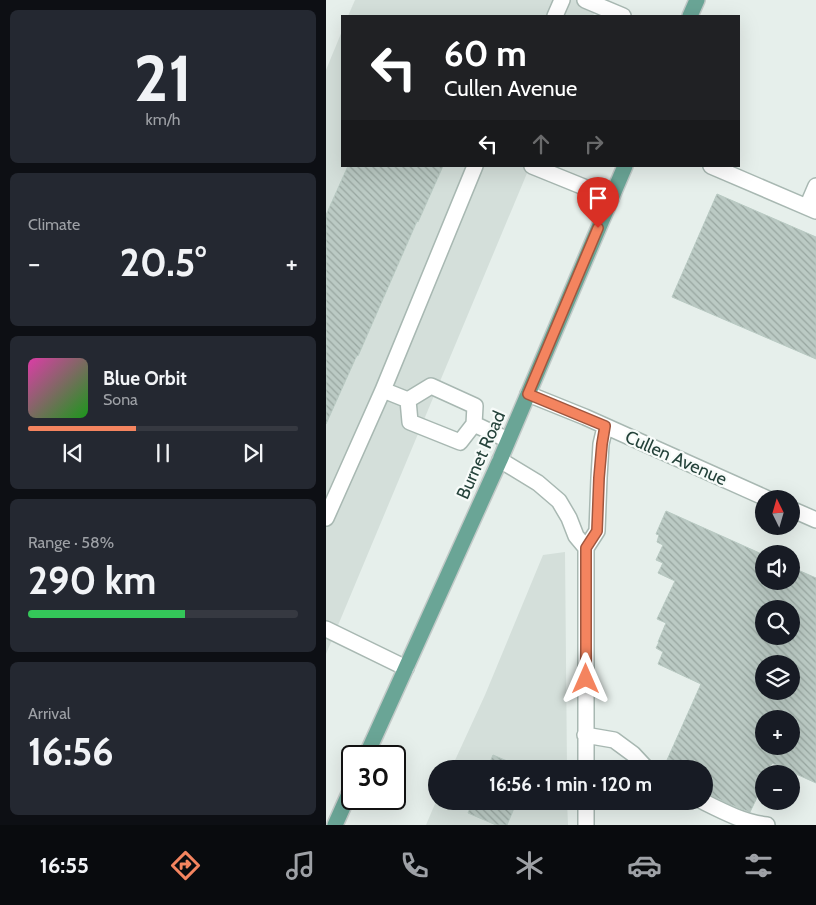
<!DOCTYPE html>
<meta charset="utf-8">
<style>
:root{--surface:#171b24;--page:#242831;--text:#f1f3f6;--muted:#9ea1a6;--line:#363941;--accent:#f4845f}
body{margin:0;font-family:Cabin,sans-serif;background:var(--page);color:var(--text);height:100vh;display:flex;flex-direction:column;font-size:19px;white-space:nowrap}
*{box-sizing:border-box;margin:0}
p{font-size:16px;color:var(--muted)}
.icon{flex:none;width:28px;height:28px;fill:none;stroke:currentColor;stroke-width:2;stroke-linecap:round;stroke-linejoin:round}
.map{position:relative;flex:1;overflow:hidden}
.details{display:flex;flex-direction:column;gap:10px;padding:10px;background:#0d0f14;width:326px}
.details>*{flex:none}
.guide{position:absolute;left:15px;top:15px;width:399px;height:152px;border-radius:0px;box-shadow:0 5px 20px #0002;background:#202124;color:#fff;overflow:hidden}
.needle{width:32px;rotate:355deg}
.tools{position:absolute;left:429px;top:490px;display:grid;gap:10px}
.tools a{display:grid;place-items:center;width:45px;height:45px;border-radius:50%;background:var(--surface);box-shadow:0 5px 20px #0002;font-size:25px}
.speed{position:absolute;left:15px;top:745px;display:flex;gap:10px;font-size:25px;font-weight:700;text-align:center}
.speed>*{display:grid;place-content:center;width:65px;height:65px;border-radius:50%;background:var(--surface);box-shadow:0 5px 20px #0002;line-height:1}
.speed .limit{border:2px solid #111;border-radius:8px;background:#fff;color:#111}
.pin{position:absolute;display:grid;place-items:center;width:42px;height:42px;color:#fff;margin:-51px -21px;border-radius:50% 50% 50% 0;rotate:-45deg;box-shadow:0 0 5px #0007}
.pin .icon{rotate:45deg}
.me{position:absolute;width:55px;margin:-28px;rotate:0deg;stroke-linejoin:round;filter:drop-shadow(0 0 4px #0008)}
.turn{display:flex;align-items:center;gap:18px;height:105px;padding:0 20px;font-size:22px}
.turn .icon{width:65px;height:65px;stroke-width:2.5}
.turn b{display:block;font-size:35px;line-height:42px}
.lanes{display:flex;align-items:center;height:48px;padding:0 20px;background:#0003;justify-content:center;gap:25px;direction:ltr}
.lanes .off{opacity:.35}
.big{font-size:38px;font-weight:800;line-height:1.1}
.details .tile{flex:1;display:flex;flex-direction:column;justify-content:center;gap:8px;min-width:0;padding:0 18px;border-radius:8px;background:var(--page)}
.details .dial{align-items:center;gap:0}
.dial b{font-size:65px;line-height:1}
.song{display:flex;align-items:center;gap:15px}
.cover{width:60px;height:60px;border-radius:8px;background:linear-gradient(135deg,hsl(320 70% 55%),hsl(120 70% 35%))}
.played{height:5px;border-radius:2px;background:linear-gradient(90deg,var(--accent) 40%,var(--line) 40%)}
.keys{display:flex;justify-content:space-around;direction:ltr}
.heat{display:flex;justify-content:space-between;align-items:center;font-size:28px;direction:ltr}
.charge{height:8px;border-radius:4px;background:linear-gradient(90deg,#34c759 58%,var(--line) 0)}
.trip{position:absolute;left:102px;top:760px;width:285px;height:50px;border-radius:25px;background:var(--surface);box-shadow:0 5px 20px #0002;font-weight:800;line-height:50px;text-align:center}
.tabs{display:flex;height:80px;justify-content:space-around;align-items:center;background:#090b0e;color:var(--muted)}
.tabs .icon{width:35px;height:35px}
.tabs .current{color:var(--accent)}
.tabs b{font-size:22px;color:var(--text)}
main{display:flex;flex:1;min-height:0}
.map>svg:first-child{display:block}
.built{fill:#d4dfda}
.building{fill:url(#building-back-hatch);stroke:#b8c9c2;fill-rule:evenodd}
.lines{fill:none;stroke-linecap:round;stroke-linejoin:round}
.minor-casing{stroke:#a8b8b2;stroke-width:18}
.major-casing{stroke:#c2cac8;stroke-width:18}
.minor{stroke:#fff;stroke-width:15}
.major{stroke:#6aa596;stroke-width:15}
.route-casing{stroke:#9f563e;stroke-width:12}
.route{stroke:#f4845f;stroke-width:9}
.labels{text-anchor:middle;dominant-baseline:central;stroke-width:4.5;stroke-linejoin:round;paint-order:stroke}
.street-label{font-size:18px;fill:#24423a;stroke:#f7fbf9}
</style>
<main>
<section class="details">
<div class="tile dial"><b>21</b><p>km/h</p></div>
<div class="tile"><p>Climate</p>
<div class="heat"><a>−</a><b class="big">20.5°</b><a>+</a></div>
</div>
<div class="tile">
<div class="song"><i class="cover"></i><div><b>Blue Orbit</b><p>Sona</p></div></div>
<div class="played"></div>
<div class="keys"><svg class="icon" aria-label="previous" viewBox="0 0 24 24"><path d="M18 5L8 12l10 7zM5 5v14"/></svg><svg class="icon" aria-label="pause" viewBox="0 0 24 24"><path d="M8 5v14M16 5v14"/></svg><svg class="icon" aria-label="next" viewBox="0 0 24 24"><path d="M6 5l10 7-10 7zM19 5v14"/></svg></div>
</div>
<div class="tile"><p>Range · 58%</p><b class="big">290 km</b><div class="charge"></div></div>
<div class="tile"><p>Arrival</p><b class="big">16:56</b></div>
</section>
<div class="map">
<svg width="490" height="825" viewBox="0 0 490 825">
<defs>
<pattern id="building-back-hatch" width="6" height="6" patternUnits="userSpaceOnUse" patternTransform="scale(1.25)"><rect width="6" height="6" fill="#bbcac4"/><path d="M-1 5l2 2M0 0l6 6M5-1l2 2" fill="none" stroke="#98a6a0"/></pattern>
</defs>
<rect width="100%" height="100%" fill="#e6efeb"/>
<path class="built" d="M29 0H273L267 16H22Z
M16 31V166H204L0 654V70Z
M239 552 241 769H125L159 695 217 555Z
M111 799V801H241L242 825H100Z"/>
<path class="building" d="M22 166H117L92 222 91 221 32 356 31 355 0 424V215Z
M391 194 490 237V359L346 297Z
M340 511 438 555V581H465V567L490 578V783L446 763 441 774H438V783L424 812 403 804 379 792V769H337L375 684 332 664 337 652 330 648 333 642H332L340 623 331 619 349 581 332 573 337 563 330 560 337 545 331 542 333 535 330 534ZM438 609H465V636H438ZM438 664H465V691H438ZM438 719H465V746H438Z
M167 755 200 769H161Z
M147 801H191L181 825H170L142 813Z"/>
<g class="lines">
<g class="minor-casing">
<path id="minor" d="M259 0 297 16
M229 16 236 0
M206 166 285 198
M385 166 490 211
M481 207 490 186
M105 386 149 406 148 424 134 442 84 422 82 400Z
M57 390 149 166
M202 394 259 417 442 499
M148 424 182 440
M174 460 212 483 233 501 243 518 250 536 260 548
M465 509 490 520
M0 518 57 390 82 400
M0 629 80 668
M259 735 288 740 307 754 321 769
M260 769V548L271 531 273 478 275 444 279 427
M260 801V825
M376 801C396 811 419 823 441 825"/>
</g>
<g class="major-casing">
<path id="major" d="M364 16 371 0
M40 756 174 460 299 166
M9 825 26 787"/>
</g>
<use href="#minor" class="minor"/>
<use href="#major" class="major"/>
</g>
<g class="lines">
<g class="route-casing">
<path id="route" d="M260 679V548L271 531 273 478 276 444 279 426 202 394 272 228"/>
</g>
<use href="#route" class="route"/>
</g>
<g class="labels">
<g class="street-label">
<text transform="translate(155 455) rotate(-66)">Burnet Road</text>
<text transform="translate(350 458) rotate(24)">Cullen Avenue</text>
</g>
</g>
</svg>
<div class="tools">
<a><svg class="needle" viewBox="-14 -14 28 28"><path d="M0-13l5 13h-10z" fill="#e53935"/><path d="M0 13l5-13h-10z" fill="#9ea1a6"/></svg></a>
<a><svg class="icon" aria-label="sound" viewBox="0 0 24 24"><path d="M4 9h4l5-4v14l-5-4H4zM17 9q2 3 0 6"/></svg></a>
<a><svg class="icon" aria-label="search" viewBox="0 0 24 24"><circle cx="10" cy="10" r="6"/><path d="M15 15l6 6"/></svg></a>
<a><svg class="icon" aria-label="layers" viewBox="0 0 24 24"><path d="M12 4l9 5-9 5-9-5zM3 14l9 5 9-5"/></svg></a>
<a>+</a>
<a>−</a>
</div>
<div class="speed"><div class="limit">30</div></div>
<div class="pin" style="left:272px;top:228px;background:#d93025"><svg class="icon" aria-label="arrive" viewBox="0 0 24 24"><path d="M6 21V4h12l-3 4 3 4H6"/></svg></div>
<svg class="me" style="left:260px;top:679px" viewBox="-20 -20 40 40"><path d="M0-17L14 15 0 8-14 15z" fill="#f4845f" stroke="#fff" stroke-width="4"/></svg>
<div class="trip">16:56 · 1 min · 120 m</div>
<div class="guide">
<div class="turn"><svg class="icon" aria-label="left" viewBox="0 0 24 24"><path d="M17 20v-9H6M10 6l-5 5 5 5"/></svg><div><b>60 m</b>Cullen Avenue</div></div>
<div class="lanes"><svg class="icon" aria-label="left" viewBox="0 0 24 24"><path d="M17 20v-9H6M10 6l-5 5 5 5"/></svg><svg class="icon off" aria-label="ahead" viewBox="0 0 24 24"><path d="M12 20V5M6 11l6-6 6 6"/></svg><svg class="icon off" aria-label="right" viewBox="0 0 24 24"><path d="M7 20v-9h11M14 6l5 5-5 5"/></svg></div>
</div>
</div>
</main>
<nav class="tabs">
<b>16:55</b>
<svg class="icon current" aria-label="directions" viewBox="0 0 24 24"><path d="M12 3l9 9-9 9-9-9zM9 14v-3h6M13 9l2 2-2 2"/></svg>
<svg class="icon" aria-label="music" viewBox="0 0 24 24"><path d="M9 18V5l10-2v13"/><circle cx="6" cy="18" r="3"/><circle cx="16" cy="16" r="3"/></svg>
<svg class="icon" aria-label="phone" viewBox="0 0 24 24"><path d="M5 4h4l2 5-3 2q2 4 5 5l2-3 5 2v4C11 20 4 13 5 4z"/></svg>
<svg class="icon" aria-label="climate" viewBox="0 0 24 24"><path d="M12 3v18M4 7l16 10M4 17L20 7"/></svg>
<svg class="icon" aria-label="car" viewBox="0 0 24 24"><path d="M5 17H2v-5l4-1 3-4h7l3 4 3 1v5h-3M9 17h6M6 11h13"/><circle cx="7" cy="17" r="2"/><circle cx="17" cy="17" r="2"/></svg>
<svg class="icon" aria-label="filters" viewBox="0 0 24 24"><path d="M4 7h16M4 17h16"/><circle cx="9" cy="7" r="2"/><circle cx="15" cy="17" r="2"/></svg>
</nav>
